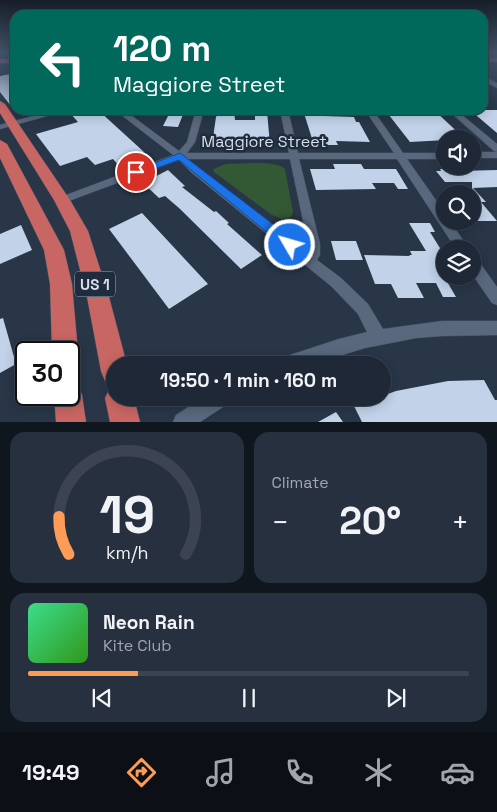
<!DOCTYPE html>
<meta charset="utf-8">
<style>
:root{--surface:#1e2836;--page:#26303e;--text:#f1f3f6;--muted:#a1a6ad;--line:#3c4451;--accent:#fe9c57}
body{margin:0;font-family:"Space Grotesk",sans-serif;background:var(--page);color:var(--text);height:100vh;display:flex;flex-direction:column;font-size:19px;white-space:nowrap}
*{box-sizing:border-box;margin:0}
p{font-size:16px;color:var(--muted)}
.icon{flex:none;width:28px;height:28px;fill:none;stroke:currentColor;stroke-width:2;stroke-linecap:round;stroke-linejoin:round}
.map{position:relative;height:422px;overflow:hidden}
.drawer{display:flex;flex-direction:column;gap:10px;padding:10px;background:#10161e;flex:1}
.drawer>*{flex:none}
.banner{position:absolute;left:10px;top:10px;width:478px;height:105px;border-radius:15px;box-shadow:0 2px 12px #0003,0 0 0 1px var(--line);background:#00695c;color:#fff;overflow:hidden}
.tools{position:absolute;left:436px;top:130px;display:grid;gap:10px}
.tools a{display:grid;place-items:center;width:45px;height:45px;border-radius:50%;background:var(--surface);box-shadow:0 2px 12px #0003,0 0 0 1px var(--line);font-size:25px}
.speed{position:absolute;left:15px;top:341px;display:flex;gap:10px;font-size:25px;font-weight:700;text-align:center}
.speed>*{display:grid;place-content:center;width:65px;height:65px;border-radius:50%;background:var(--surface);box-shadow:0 2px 12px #0003,0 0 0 1px var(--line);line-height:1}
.speed .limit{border:2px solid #111;border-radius:8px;background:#fff;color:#111}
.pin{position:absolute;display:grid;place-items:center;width:42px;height:42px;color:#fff;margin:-21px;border:2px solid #fff;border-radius:50%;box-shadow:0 1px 5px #0007}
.me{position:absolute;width:55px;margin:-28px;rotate:308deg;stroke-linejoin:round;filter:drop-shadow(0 0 4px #0008)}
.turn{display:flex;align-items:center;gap:18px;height:105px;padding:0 20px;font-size:22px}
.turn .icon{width:65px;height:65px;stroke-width:2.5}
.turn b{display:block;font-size:35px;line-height:42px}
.big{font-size:38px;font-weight:700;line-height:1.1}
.drawer .card{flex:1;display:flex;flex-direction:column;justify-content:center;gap:8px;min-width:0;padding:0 18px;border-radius:15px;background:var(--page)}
.drawer .dial{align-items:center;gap:0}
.dial svg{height:130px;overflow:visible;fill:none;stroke:var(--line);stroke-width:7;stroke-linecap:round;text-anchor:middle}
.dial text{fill:var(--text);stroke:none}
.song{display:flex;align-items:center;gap:15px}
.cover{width:60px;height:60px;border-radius:8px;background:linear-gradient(135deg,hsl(150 70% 55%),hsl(110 70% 35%))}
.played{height:5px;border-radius:2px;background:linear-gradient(90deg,var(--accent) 25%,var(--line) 25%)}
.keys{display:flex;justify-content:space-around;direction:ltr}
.heat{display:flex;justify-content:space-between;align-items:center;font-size:28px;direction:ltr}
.drawer .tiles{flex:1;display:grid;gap:10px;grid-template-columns:1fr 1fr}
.card:last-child{grid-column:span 2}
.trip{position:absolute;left:106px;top:356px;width:285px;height:50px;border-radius:25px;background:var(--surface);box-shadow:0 2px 12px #0003,0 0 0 1px var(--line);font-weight:700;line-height:50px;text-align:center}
.tabs{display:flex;height:80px;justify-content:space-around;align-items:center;background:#0c1016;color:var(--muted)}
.tabs .icon{width:35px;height:35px}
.tabs .current{color:var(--accent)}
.tabs b{font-size:22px;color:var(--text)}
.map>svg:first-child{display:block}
.green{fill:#325933}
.building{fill:#c1d2e9}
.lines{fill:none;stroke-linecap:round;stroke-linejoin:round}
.minor-casing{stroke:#485363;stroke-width:1}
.major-casing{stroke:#485363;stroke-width:1}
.highway-casing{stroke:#485363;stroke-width:1}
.minor{fill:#59687d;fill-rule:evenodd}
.major{fill:#9c676d;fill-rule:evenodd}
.highway{fill:#c86663;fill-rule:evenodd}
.route{fill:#1a73e8;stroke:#114b97}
.labels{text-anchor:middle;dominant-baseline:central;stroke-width:5;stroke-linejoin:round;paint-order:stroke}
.shield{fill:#1f2c3e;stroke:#a0a9b7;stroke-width:1}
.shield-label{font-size:15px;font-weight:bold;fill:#d7dfeb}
.street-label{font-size:16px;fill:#d7dfeb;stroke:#1f2c3e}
</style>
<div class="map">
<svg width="497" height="422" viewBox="0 0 497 422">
<rect width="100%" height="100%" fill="#283648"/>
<path class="green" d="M226 164C240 164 276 160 285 169L293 212 291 217 282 219 272 215 214 172 213 169Z"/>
<path class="building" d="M15 73V111L0 92V76Z
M71 110H83V113L98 110 144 152 142 153 144 155 128 161 130 163 120 167 113 159 95 165 87 157 60 166 36 134 78 122 69 112Z
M221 110H234L235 120H255V112L267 111 270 145H212L216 117Z
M303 110H322L324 116 354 117 356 122H359L370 142 336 141 338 145H314Z
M385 110 435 111 465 139 410 142Z
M470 110H497V133Z
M170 112H184L178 127 163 126Z
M333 164H361L364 169H396L408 189H398L394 183H372L376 189 316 190 310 169H335Z
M440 169H457L459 171 497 170V187L473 188 486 202H481L497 221H472V182H445L436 171H441Z
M168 170 185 186 182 187 214 212 216 211 229 223 227 224 262 255 241 269 179 208 165 196 159 198 143 183Z
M142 213 208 284 169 309 109 229Z
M409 223H430L435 232H430L443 253H445V278L456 297H443L436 283H416L424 298H398L391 284H375L364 255 410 256 409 255H412L410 251H426Z
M21 225 32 250 0 264V234Z
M331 241H356L363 260H336Z
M3 318 16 364 0 373V319Z
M484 380 495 400H497V422H362L354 406 396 391 448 381Z
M336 412 343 422H318Z"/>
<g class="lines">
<g class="minor-casing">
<path id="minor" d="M15 54V59L12 57Z
M482 75 497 83V88L482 80Z
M56 110H69L0 129V125Z
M115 110H124L179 151 187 142 196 110H204L195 142 187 153H289L280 110H288L298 153H394L365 110H373L403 153H445V159H407L445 213V221H450L469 249H456L397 159H299L320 244V255L317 260 341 278 368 304 383 329 442 321H497V335L442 336 416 338 365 348 310 365H278L281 359 287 356 339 339 367 332 358 314 331 286 191 172 179 160 66 202 62 203 57 200 58 198 173 155ZM188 159H290L308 244V252L197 168Z
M448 110H456L497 144V152L494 151Z
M472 152H497V158H472Z
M472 258 477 259 497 287V305L492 303 472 274Z
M203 398H228L226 405 200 422H173L176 415Z"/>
</g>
<g class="major-casing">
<path id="major" d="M482 58H497V62H482Z
M0 59H15V63H0Z"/>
</g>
<g class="highway-casing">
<path id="highway" d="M0 59H4V63H0Z
M0 101 5 104 70 200 88 231 109 297 127 365H115V385L105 381 101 371 87 297 70 231 54 200 0 113Z
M0 140 7 144 64 250 72 284 78 352 74 361 69 363V352H52L50 284 44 250 0 158Z
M69 381 78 385 82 395 86 422H56L54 395H69Z
M115 386V398H134L140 422H110L105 398 110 388Z"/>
</g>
<use href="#minor" class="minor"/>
<use href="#major" class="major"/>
<use href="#highway" class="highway"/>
</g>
<linearGradient id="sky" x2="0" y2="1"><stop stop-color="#161e28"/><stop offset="0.47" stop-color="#42526a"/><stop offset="1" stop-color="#42526a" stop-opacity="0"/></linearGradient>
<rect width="497" height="111" fill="url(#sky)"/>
<path class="route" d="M180 153 295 241 296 245 295 248H286L179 160 140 174H133L131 172Z"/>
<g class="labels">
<rect class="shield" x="75" y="271.5" width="40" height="25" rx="4"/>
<g class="shield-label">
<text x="95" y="284">US 1</text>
</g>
<g class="street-label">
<text x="264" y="141">Maggiore Street</text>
</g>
</g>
</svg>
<div class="tools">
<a><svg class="icon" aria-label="sound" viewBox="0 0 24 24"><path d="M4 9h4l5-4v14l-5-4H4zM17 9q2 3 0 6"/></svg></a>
<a><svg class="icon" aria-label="search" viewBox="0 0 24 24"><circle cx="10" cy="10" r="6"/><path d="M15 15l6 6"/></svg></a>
<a><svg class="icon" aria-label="layers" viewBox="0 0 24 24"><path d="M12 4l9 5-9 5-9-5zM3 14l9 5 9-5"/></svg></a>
</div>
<div class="speed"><div class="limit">30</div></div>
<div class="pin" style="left:136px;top:172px;background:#d93025"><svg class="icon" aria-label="arrive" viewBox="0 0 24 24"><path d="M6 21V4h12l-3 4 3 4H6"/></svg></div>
<svg class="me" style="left:290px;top:245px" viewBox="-20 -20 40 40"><circle r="17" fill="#1a73e8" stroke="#fff" stroke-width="3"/><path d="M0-11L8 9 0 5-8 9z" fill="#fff"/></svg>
<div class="trip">19:50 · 1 min · 160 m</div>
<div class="banner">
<div class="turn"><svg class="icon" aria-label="left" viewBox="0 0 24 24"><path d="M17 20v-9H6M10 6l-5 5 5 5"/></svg><div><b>120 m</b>Maggiore Street</div></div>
</div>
</div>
<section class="drawer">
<div class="tiles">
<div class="card dial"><svg viewBox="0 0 100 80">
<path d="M14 69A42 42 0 1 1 86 69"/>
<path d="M14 69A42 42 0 0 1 8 46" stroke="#fe9c57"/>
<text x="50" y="56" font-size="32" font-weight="700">19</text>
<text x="50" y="72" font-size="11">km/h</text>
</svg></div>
<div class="card"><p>Climate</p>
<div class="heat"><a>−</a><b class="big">20°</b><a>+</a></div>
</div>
<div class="card">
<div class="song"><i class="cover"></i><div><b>Neon Rain</b><p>Kite Club</p></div></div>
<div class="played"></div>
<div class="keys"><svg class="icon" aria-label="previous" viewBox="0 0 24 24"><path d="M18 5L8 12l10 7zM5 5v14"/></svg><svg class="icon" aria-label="pause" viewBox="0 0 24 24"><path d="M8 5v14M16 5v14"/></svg><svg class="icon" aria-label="next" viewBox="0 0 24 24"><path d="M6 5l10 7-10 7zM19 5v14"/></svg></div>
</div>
</div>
</section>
<nav class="tabs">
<b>19:49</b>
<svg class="icon current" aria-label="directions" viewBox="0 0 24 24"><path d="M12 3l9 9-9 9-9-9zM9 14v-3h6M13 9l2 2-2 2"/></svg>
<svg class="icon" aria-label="music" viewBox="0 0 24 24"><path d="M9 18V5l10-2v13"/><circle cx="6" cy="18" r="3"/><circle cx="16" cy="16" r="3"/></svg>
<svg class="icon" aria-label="phone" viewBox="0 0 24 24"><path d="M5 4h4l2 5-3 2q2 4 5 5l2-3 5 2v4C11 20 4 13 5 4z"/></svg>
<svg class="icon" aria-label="climate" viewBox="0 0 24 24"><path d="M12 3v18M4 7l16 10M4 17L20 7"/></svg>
<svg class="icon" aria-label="car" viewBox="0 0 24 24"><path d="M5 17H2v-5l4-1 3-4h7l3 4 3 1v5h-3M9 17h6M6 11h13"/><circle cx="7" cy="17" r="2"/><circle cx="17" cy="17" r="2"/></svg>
</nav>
